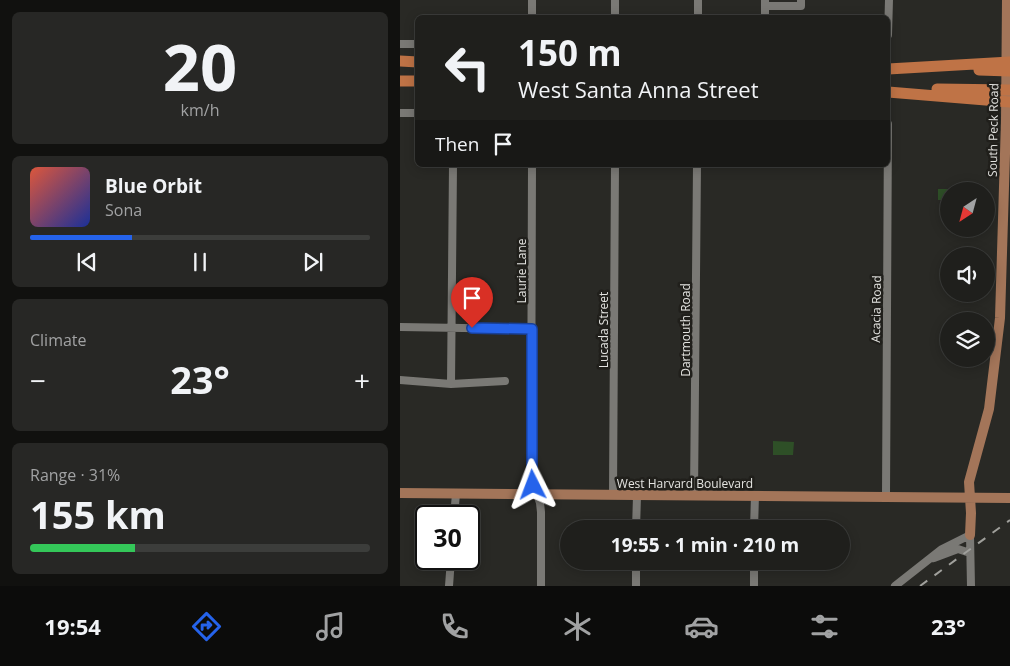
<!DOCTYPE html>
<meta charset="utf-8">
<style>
:root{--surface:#1f1f1c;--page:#272725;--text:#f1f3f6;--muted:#a1a2a3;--line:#3c3d3b;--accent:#2563eb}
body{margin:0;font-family:"Open Sans",sans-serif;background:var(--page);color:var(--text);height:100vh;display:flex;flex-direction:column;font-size:19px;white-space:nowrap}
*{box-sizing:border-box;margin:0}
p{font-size:16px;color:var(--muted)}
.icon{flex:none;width:28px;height:28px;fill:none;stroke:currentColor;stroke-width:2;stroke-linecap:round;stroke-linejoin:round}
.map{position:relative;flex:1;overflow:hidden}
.panel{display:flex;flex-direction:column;gap:12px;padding:12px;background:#11110f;width:400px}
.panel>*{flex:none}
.banner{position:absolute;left:15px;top:15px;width:475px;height:152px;border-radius:8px;box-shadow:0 2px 12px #0003,0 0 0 1px var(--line);background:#1f1f1c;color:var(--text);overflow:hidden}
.needle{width:32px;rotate:216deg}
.controls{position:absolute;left:540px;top:182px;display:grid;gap:10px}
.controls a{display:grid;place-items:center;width:55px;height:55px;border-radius:50%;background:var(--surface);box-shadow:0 2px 12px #0003,0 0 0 1px var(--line);font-size:25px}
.speed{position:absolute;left:15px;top:505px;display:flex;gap:10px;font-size:25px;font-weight:700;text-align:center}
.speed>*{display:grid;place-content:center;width:65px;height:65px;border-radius:50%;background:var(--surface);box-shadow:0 2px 12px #0003,0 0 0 1px var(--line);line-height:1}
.speed .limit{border:2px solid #111;border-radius:8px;background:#fff;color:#111}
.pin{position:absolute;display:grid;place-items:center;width:42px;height:42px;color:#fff;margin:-51px -21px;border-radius:50% 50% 50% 0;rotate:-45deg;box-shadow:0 0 5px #0007}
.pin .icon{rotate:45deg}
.me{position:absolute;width:55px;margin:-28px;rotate:357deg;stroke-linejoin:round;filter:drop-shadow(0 0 4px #0008)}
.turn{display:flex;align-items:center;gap:18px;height:105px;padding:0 20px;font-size:22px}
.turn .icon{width:65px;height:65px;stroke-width:2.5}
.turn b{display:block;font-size:35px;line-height:42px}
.then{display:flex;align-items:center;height:48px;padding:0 20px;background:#0003;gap:10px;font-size:19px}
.big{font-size:38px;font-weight:700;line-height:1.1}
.panel .card{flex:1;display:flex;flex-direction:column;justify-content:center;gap:8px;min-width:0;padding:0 18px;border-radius:8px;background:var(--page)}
.panel .dial{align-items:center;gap:0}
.dial b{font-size:65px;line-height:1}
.song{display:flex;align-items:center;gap:15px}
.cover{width:60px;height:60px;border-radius:8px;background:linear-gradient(135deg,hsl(10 70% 55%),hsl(230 70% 35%))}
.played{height:5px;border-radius:2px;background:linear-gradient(90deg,var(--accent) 30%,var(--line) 30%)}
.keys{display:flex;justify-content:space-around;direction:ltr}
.heat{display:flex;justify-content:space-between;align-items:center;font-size:28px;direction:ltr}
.charge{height:8px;border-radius:4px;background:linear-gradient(90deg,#34c759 31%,var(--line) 0)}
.trip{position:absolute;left:160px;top:520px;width:290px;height:50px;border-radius:25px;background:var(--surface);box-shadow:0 2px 12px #0003,0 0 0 1px var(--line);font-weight:700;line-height:50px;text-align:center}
.tabs{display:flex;height:80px;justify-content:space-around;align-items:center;background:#0c0c0b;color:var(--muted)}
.tabs .icon{width:35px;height:35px}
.tabs .selected{color:var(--accent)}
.tabs b{font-size:22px;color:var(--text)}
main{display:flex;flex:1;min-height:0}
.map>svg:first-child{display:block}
.green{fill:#2e4f27}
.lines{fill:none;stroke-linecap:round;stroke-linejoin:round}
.minor{stroke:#7a7975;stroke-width:8}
.major{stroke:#a37559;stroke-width:10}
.highway{stroke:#bf7346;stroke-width:11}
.rail{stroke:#a0a09c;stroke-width:2;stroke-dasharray:9 9;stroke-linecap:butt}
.route-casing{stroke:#184099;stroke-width:12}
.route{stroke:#2563eb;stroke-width:9}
.labels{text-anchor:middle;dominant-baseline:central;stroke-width:5;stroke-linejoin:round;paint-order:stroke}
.street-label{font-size:12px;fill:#e4e4e1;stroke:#201f1b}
</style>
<main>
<section class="panel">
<div class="card dial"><b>20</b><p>km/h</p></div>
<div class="card">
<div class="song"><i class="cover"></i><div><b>Blue Orbit</b><p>Sona</p></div></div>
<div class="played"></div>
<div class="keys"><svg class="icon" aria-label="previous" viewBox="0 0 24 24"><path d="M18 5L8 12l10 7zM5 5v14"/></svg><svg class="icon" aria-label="pause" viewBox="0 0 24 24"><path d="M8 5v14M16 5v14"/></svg><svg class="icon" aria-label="next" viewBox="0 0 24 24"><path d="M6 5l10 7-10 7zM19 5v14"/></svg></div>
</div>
<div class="card"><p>Climate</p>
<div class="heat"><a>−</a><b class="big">23°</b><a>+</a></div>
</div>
<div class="card"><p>Range · 31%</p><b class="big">155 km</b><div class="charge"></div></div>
</section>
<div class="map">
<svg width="610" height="586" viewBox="0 0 610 586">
<rect width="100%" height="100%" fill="#292925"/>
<path class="green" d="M538 189H550L549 200H538Z
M373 441 394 442 393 455H373Z"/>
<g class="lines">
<path class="minor" d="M365 6H401V0
M132 18V0
M215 18V0
M298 18V0
M365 18V0
M488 35 489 0
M0 44H18
M0 113H18
M132 165 131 477 140 503 141 512V586
M0 327 132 329
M0 380 51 384 105 381
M51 384 53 165
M213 495 215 165
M294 496 297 165
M486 496 488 124
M54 516 56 494
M236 529 237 496
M354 529 355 495
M534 558 558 549 570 553
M49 586 51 559
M236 586V561
M354 586V561
M495 586 542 549 570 535 571 586"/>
<path class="major" d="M0 493 610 498
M570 535 571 513 569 482 589 409 600 318 606 121 607 0"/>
<path class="highway" d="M0 61 18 62
M488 69 610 62
M579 70 610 71
M0 81H18
M537 89 610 90
M488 92 610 102"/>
<path class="rail" d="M520 586 610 520"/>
</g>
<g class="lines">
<g class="route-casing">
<path id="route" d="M72 328 132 329V477L133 485"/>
</g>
<use href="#route" class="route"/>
</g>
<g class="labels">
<g class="street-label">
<text transform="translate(593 130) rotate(-89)">South Peck Road</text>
<text transform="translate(121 271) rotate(-90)">Laurie Lane</text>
<text transform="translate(476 309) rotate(-89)">Acacia Road</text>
<text transform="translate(203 330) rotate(-90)">Lucada Street</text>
<text transform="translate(285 330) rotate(-90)">Dartmouth Road</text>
<text x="285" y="483">West Harvard Boulevard</text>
</g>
</g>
</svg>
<div class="controls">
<a><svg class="needle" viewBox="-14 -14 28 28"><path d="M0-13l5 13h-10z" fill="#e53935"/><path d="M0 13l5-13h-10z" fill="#a1a2a3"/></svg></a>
<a><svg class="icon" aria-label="sound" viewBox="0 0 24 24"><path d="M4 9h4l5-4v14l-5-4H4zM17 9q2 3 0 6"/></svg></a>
<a><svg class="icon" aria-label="layers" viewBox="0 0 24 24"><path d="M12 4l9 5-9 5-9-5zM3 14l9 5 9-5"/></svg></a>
</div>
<div class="speed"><div class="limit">30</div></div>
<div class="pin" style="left:72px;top:328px;background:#d93025"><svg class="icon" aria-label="arrive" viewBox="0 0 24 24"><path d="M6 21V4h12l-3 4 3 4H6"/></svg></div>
<svg class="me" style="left:133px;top:485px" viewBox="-20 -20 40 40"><path d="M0-17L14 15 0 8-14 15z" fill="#2563eb" stroke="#fff" stroke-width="4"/></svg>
<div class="trip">19:55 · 1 min · 210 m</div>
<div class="banner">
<div class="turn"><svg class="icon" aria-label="left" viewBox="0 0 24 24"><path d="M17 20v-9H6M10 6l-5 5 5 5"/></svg><div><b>150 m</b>West Santa Anna Street</div></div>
<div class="then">Then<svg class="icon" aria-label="arrive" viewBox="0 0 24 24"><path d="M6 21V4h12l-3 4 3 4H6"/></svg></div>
</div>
</div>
</main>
<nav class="tabs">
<b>19:54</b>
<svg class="icon selected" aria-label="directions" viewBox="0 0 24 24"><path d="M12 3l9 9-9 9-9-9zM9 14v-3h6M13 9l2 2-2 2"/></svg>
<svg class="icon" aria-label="music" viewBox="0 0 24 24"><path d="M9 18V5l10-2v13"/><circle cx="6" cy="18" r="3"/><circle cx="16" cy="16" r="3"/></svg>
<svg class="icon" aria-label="phone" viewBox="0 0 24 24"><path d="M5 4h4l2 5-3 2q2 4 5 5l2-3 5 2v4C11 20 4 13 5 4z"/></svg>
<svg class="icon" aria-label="climate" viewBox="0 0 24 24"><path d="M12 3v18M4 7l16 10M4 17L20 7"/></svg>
<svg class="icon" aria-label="car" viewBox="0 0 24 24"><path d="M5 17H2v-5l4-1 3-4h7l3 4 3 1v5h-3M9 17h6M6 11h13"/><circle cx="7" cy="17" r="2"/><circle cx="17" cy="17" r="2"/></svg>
<svg class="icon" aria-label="filters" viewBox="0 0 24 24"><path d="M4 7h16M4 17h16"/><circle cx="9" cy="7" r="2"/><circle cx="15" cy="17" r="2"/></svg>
<b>23°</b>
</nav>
